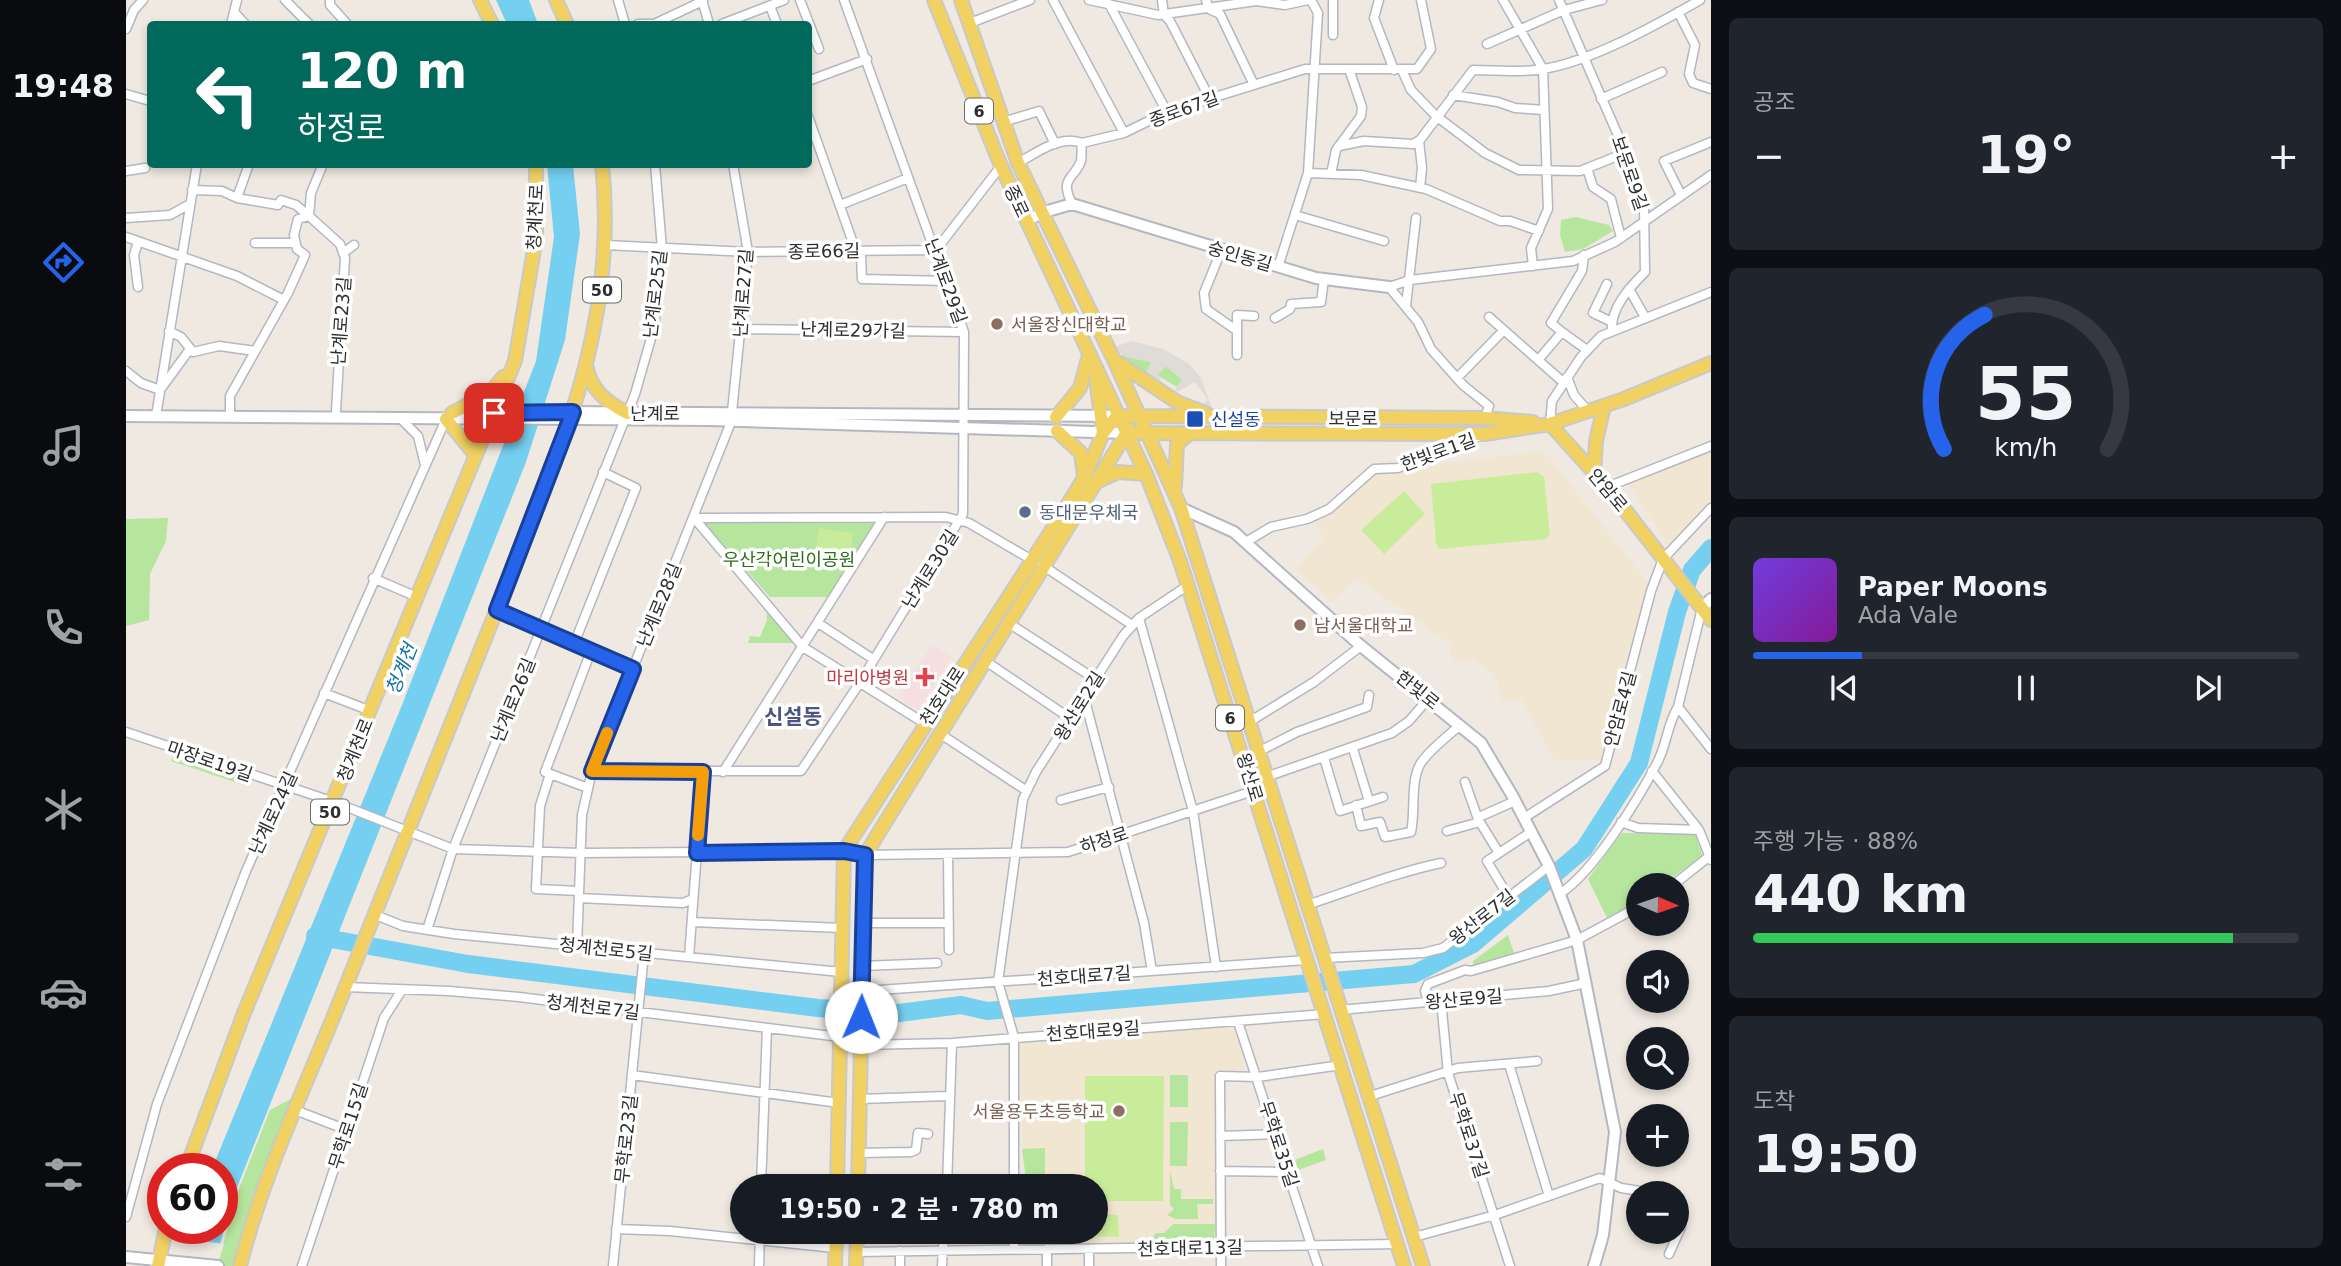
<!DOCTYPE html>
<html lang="ko">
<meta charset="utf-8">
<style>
:root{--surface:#171b24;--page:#20242c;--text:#f1f3f6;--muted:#9ea1a6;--line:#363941;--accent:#2563eb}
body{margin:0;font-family:"DejaVu Sans","Noto Sans KR",sans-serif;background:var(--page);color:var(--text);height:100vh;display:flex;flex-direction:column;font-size:26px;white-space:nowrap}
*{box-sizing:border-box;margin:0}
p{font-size:23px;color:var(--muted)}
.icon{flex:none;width:38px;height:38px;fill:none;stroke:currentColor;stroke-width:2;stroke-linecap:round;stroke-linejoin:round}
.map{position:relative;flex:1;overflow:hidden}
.drawer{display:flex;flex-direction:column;gap:18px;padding:18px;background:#0d0f14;width:630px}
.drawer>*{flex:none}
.top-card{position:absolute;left:21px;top:21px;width:665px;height:147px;border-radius:7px;box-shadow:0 4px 10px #0003;background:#00695c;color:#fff;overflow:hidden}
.needle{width:46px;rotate:92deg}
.fabs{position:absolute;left:1500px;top:873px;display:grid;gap:14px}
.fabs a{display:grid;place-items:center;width:63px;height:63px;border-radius:50%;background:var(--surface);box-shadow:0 4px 10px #0003;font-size:35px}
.speed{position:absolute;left:21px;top:1153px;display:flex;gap:14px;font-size:35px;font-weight:700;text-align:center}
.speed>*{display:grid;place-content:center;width:91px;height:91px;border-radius:50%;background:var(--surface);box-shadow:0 4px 10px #0003;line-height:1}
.speed .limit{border:10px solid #d22;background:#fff;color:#111}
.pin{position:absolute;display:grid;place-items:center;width:60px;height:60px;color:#fff;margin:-30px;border-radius:14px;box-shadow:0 4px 10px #0006}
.me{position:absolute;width:77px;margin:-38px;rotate:1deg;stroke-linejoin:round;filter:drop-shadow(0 0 5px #0008)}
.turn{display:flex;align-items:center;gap:24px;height:147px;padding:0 35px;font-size:32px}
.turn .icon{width:91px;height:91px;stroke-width:2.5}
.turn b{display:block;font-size:49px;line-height:60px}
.big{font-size:52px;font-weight:600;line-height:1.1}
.drawer .card{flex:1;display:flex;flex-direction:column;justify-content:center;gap:10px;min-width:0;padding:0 24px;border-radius:10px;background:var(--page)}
.drawer .dial{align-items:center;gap:0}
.dial svg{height:182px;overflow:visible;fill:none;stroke:var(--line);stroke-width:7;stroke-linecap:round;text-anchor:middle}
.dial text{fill:var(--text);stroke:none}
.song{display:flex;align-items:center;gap:21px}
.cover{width:84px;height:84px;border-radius:10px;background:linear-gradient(135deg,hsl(260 70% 55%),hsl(290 70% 35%))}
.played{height:7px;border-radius:4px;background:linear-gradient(90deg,var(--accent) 20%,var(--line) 20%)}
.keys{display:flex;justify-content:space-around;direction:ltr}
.heat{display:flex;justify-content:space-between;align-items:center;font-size:38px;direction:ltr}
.charge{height:10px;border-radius:5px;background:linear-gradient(90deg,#34c759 88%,var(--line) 0)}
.trip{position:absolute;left:604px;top:1174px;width:378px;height:70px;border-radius:35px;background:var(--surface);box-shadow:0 4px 10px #0003;font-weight:600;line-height:70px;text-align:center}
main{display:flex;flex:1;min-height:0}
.menu{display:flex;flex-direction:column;width:126px;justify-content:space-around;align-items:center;background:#090b0e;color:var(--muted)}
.menu .icon{width:49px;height:49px}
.menu .selected{color:var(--accent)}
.menu b{font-size:32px;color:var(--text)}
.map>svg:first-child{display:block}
.education{fill:#f0e6d1}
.medical{fill:#f5dfe0}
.green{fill:#b6e59e}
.pitch{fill:#c9ec9a}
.plaza{fill:#dfdcd8}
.water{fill:#75cff0}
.pier{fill:#efe9e1}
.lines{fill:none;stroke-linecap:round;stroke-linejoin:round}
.river{stroke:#75cff0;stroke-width:18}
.street-casing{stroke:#b4b7c1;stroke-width:11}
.secondary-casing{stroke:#b4b7c1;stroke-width:14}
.primary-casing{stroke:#c9c9c9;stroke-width:16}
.street{stroke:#fff;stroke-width:8}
.secondary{stroke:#fff;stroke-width:10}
.primary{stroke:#f2d163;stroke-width:12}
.route-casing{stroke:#184099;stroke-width:18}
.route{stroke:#2563eb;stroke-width:12}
.slow{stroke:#f59e0b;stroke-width:12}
.education-dot{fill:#8d6e63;stroke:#fff;stroke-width:2.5}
.transit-dot{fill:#1a4fb4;stroke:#fff;stroke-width:2.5}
.service-dot{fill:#5c6f8a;stroke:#fff;stroke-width:2.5}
.health-dot{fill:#e0444e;stroke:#fff;stroke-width:2.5}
.labels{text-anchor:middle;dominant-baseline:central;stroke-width:7;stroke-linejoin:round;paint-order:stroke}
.shield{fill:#fff;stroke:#6d6d6d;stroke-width:2}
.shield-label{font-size:16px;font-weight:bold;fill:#2e2e2e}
.street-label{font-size:18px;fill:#2e2e2e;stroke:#fff}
.education-label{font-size:18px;fill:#785e54;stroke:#fff;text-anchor:start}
.transit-label{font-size:18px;fill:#164399;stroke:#fff;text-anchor:start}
.service-label{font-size:18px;fill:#4e5e75;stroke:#fff;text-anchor:start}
.park-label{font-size:18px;fill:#2c6e1b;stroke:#fff}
.health-label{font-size:18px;fill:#be3a42;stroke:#fff;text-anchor:end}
.water-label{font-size:19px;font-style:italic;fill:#0d6fa3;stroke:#fff}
.quarter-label{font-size:21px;font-weight:bold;fill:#4d5680;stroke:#fff}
</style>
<main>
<nav class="menu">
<b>19:48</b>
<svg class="icon selected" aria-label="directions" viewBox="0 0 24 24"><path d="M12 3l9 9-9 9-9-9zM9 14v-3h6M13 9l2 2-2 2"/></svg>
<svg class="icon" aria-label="music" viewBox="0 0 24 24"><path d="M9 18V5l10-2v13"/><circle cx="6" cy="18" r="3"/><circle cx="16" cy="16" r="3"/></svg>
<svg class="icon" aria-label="phone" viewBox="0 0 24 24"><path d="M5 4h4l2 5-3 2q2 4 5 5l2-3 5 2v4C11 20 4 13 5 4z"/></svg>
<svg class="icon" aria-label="climate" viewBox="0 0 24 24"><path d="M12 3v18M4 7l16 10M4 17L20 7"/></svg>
<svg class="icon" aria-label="car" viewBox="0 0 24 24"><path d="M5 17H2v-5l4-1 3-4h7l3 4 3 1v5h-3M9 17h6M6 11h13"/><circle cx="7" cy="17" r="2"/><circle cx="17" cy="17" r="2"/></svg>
<svg class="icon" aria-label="filters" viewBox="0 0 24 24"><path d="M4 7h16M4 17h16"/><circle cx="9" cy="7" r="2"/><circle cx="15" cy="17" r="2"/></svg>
</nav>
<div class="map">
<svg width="1585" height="1266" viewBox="0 0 1585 1266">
<rect width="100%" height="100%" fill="#efe9e1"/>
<path class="education" d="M1418 451 1524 585 1475 760 1429 761 1395 699 1376 700 1369 675 1346 658 1330 664 1323 652 1327 645 1229 578 1207 601 1170 570 1198 538 1187 520 1214 506 1250 472Z
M1585 451V502L1543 545 1502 484Z
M1105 1027 1115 1041 1118 1069 1090 1074 1091 1243H955L952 1232H970V1186H901L897 1165 894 1042Z"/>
<path class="medical" d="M805 645 826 656 792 710 774 698Z"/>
<path class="green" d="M1450 217 1483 225 1487 231 1457 249 1439 252 1434 235 1435 220Z
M994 355 1026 362 1019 375Z
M1040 366 1056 380 1051 387 1031 375Z
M42 518 40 541 24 574 23 620 0 626V519Z
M577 521H749L704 597H644Z
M641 611 669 640 667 643H622L624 636 634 637 641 620Z
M56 741 124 765 123 768 55 744Z
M48 754 120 779 118 785 45 761Z
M1496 833 1569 834 1577 857 1534 885 1512 886V900L1482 920 1462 879Z
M1382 935 1390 959 1347 971V961Z
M1044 1075H1062V1107H1044Z
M167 1098 130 1194 110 1266H91L112 1191 144 1110Z
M1044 1122H1062L1061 1166H1044Z
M919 1148V1181L940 1179 941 1186H901L896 1149Z
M1197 1149 1200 1160 1172 1170 1165 1169 1166 1161Z
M1044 1171 1048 1189H1055V1199H1087V1204H1071L1072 1219H1050L1041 1215 1048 1209 1044 1205Z
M1047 1224H1089L1088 1242H1028L1025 1240 1030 1233H1038Z"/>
<path class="pitch" d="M1411 472 1418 477 1424 534 1420 539 1313 549 1310 543 1305 484Z
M1278 491 1299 514 1258 554 1235 530Z
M693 528 727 533 723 558 689 553Z
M959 1076H1038L1037 1201H970V1186H959Z
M970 1214 992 1215 993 1237 955 1236V1232H970Z"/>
<path class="plaza" d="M1006 341 1037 349 1062 363 1075 378 1086 408 1070 402 1073 400 1076 404 1082 400 1069 382 1051 392 1049 390 1056 380 1040 366 1032 375 1035 378 1031 383 1019 375 1025 362 999 357 988 347Z"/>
<path class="water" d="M370 0H403L412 24H381Z
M421 165H447L454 234 439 340 400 462 108 1195 88 1266H61L70 1229 96 1228V1169H86L276 705 410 361 428 237Z"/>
<path class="pier" d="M64 1239 98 1244 91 1266H58Z"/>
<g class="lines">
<path class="river" d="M189 936 342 964 692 1008 773 1013 835 1005 861 1011 1288 974 1347 944 1458 849 1513 763 1551 612 1566 570 1585 548"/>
<g class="street-casing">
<path id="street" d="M159 0 183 24
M204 0V5L221 24
M492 0 499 24
M576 0 583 24
M674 0 693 49
M927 0 998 133
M963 0 1032 15 1130 1 1159 5 1182 0
M1036 0 1038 15 1044 21 1084 99
M1080 0 1083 9 1094 14 1128 85
M1253 0 1248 18 1268 70
M1377 0 1417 69 1422 209 1405 248 1407 266
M1433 0 1501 156 1518 206 1519 272C1504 287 1484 308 1486 331
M983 4 1041 112
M644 6 651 24
M108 12 119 24
M1552 12 1569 45 1563 74 1567 83 1585 89
M844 23 904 0
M105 24 111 0
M512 24H528L577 1
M596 24 658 0
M0 29 8 10 17 0
M1207 35V0
M1361 44 1438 10 1476 0
M1276 70 1285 90 1310 116 1359 153 1393 170 1454 171 1499 153
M682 81 741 59
M0 94 24 101
M1327 95 1372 102 1389 108 1418 110
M1475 99 1536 72
M682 116 727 243 735 256 736 279 821 281
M877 122 913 111 929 144
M1293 141 1296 168 1294 188
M1213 146 1238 141 1287 144 1294 140 1347 70C1369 70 1394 73 1417 69 1464 62 1532 24 1574 0
M892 163C910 153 935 134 956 143L998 133 1041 112 1179 69H1291L1305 49 1295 0
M123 164 111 198 152 205 155 200 170 205 183 216
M197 164 185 193 183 216 214 244 219 258 210 411
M1461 168 1467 187 1485 199 1495 238
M0 171 19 168
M1182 173 1235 175 1300 189 1374 221H1384L1413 231
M1205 174 1210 150 1235 116 1236 107 1223 69
M66 190 96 191 111 198
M1555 195 1538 161 1585 142
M946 204C933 177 948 180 955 161 956 156 955 148 956 143
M714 205 782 178
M1169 215 1258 241
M0 218 44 215 64 204
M0 237 111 276 158 300
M129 243H169
M480 245 622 252 810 250 875 166
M1095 251 1078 293 1080 309 1110 330
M217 253 228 245
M1152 267 1182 173 1192 13 1185 0
M1481 284 1467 313 1486 322
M12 287 8 255 12 242
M1503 289 1519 317
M1280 306 1290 218
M1363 317 1437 382
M1149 318 1164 309 1165 304 1195 302 1198 279
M615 329 838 332
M43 331 55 337 67 352 93 346 129 351
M1436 332 1461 350
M1111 355V315L1128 316
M1413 359 1436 332 1425 323 1456 271 1458 255
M0 371 15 383 34 390 64 349
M1441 377 1448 395 1462 411
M1331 378 1378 330
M30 416 71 164
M104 417V396L162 293 179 255 171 249 168 235 172 219 183 216
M1359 418 1363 406 1337 385 1305 349 1292 322 1263 287 1284 280 1447 261 1489 242 1585 175
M275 419 292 436 299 465
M1424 424 1426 401 1455 357 1475 336 1585 292
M1481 487 1585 446
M568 518 820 517 843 523 906 560
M568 518 677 647 798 723
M1120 542 1145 527 1181 519 1203 509 1248 469 1272 468 1354 436
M916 565 1006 625
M247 578 291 597
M371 610 507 669
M1013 618 1067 811 1090 967
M881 622 969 679
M692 623 747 659
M448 644 510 488 477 472
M858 660 945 719
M198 693 245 711
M958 697 1018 923 1026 971
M1552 707 1585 749
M1123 722 1188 682 1235 646
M0 732 208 802 327 849 455 853 718 851 739 855 942 852 1127 791
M813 733 901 791
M1227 749 1243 801
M1132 752 1171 732 1241 707 1243 695
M1198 758 1214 811 1257 797
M466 771H675L733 684 837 514 838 332 718 0
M1526 771 1573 830 1585 860
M597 772 758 517
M424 774 414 806 410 889 453 891
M1140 777 1266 733 1283 721 1303 698
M1339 782 1352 819 1373 853
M462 788 419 772 465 651
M935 800 983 787
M1230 805 1235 826 1254 822 1259 837 1285 832C1290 811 1283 777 1297 760 1307 747 1322 736 1334 725
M1398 818 1479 766 1525 591 1537 559 1585 508
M1495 822 1512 828 1573 830
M1321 831 1350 823 1353 817 1389 801
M822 854 823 950
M1546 886 1585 855
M1435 893C1468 871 1512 800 1531 763 1541 745 1541 724 1552 707L1576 608
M1382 896 1361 861 1405 832
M453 898 557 903 567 899
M1181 905C1227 890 1268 873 1315 863
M247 914 277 926 328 934 715 972
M566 922 716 928
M737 923H823
M301 930 327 849 509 394 528 328 536 249 529 164
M451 946 456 815 466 771 605 422 622 252 607 164
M563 957 577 772
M1199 958 1297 953 1317 948 1423 866
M736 966 811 963
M219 987 323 991 393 997 714 1037
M736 989 753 990 1181 960
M1315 1000 1322 1073 1384 1266
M1302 1002 1299 991 1302 984 1339 970 1345 971 1451 940 1512 907
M1214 1010 1423 991 1460 983
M1112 1022 1192 1266
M735 1045 826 1043 1199 1014
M1383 1064 1423 1196
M506 1075 713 1103
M1241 1097 1332 1068 1411 1061
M734 1099 822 1096
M169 1110 221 1130
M1094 1136 1150 1134
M733 1153 785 1152 790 1150 792 1133 802 1134
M1094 1171 1162 1172
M635 1186 641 1028
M821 1186 826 1043
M888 1186V1037L872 982 897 799 910 772 997 636 1013 618 1061 586
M0 1217 31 1104 120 871 320 419
M490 1229 544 1231 709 1248
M1288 1237 1369 1215 1474 1178 1495 1188 1533 1194
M963 1249V1266
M888 1250V1232
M774 1251V1266
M730 1252 1271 1244
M1543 1254 1555 1227 1550 1199
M176 1266 258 1018 276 990
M487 1266 518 953
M633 1266 634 1232
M816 1266 818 1232
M921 1266V1249
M1095 1266 1094 1076 1132 1077 1215 1065"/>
</g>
<g class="secondary-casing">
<path id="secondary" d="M900 221 918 212 946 204 1190 278 1263 287
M439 412 991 416
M0 416 583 420 1000 433
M1055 508 1108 532 1235 646 1355 743 1386 795 1423 866 1451 940 1489 1132 1477 1235 1468 1266
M1576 608 1585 599
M0 1257 92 1266"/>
</g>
<g class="primary-casing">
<path id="primary" d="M354 0 366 24
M430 0 441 24
M808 0 875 166 1020 474 1054 561 1278 1266
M835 0 892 163 988 360 1055 508 1297 1266
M988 360 1051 402 1081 414
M460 365C465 390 479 401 501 413
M970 378 977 433
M326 413 364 393 377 377
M991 416 1359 418 1407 422
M930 417 954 388 963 355
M320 419 350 456
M1424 424 1481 487 1585 620
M931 431 955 453 958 476
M1013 433 1359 434 1424 424 1498 399 1585 363
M1468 473 1470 441 1478 406
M968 483 992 472 1020 474
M1049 487 1051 444 1064 433
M60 1169 118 1013 389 361 410 238V164
M711 1186 718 851 931 522 958 478 977 433 991 416
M732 1186 739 855 1003 429
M32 1266 40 1228
M114 1266C136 1178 177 1092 211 1008 267 870 322 732 377 594 434 450 493 324 476 164
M709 1266 710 1232
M730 1266 731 1232"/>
</g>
<use href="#street" class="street"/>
<use href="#secondary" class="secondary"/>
<use href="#primary" class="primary"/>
</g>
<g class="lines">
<g class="route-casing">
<path id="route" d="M368 413 447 412 371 610 507 669 466 771 577 772 571 853 718 851 739 855 735 1017"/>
</g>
<use href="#route" class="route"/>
<path class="slow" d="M481 733 466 771 577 772 572 835"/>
</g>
<g class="education-dot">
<circle cx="871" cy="324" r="7"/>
<circle cx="1174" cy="625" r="7"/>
<circle cx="993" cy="1111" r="7"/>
</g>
<rect class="transit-dot" x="1060" y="410" width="18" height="18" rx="3.5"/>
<circle class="service-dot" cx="899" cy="512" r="7"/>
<path class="health-dot" d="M795.5 666.5h7v7h7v7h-7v7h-7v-7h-7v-7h7z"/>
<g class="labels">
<g class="shield">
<rect x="839" y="98.5" width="28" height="25" rx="5"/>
<rect x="457" y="277.5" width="38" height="25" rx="5"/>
<rect x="1090" y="705.5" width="28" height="25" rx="5"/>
<rect x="185" y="799.5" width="38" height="25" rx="5"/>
</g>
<g class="shield-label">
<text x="853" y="111">6</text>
<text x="476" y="290">50</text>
<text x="1104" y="718">6</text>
<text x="204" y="812">50</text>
</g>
<g class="street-label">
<text transform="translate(1058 109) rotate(-20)">종로67길</text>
<text transform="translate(1504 173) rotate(71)">보문로9길</text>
<text transform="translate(891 201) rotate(65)">종로</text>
<text transform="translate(409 217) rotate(-87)">청계천로</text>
<text transform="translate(698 251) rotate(-1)">종로66길</text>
<text transform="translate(1114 256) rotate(16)">숭인동길</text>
<text transform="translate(820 281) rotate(70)">난계로29길</text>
<text transform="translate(617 293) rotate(-86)">난계로27길</text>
<text transform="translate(529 294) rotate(-83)">난계로25길</text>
<text transform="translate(215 321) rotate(-86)">난계로23길</text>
<text transform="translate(727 330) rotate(1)">난계로29가길</text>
<text x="529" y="413">난계로</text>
<text x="1227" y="418">보문로</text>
<text transform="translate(1312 452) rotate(-20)">한빛로1길</text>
<text transform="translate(1482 490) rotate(50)">안암로</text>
<text transform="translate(804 569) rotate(-58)">난계로30길</text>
<text transform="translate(533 605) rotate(-68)">난계로28길</text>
<text transform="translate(1292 690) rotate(39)">한빛로</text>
<text transform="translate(816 696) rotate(-57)">천호대로</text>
<text transform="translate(387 700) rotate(-68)">난계로26길</text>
<text transform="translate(953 706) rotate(-58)">왕산로2길</text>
<text transform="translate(1494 709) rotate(-75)">안암로4길</text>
<text transform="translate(229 750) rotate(-68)">청계천로</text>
<text transform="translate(84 761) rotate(19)">마장로19길</text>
<text transform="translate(1124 777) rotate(73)">왕산로</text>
<text transform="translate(147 813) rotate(-65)">난계로24길</text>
<text transform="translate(978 840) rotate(-18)">하정로</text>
<text transform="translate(1356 917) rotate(-38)">왕산로7길</text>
<text transform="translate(480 949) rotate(6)">청계천로5길</text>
<text transform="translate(958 976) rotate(-4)">천호대로7길</text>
<text transform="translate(1338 999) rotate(-5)">왕산로9길</text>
<text transform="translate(467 1007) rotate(7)">청계천로7길</text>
<text transform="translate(967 1031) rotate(-4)">천호대로9길</text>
<text transform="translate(222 1126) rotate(-72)">무학로15길</text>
<text transform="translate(1343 1135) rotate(72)">무학로37길</text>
<text transform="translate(500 1139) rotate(-84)">무학로23길</text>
<text transform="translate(1153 1144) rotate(72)">무학로35길</text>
<text transform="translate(1064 1248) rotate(-1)">천호대로13길</text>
</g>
<g class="education-label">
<text x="885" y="324">서울장신대학교</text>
<text x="1188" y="625">남서울대학교</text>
<text x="979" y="1111" text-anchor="end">서울용두초등학교</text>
</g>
<g class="transit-label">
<text x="1085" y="419">신설동</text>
</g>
<g class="service-label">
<text x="913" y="512">동대문우체국</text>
</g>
<g class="park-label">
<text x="663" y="559">우산각어린이공원</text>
</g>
<g class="health-label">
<text x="783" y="677">마리아병원</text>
</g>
<g class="water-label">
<text transform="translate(275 669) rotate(-68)">청계천</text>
</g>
<g class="quarter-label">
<text x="667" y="717">신설동</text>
</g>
</g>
</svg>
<div class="fabs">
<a><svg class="needle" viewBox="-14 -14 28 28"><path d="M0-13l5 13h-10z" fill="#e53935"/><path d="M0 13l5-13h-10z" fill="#9ea1a6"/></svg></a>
<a><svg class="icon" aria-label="sound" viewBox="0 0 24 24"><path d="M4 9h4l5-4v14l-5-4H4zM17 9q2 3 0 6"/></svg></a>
<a><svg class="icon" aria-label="search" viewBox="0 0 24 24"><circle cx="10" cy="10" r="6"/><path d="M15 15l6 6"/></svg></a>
<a>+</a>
<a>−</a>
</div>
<div class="speed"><div class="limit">60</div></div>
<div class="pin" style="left:368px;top:413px;background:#d93025"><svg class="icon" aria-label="arrive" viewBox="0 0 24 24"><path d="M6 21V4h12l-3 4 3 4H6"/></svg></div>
<svg class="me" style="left:735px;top:1017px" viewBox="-20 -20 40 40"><circle r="19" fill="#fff"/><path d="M0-13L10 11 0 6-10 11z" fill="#2563eb"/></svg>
<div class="trip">19:50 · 2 분 · 780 m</div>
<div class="top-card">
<div class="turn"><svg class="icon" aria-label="left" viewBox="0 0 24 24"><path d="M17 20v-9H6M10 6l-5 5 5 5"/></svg><div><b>120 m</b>하정로</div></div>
</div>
</div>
<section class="drawer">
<div class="card"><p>공조</p>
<div class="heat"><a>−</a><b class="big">19°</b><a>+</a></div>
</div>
<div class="card dial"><svg viewBox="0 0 100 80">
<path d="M14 69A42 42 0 1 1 86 69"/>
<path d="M14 69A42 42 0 0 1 32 10" stroke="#2563eb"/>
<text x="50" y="56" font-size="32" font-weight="700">55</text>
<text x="50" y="72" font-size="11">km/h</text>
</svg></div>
<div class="card">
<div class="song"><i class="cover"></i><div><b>Paper Moons</b><p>Ada Vale</p></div></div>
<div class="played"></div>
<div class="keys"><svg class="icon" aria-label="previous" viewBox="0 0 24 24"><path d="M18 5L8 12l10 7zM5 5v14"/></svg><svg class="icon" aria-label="pause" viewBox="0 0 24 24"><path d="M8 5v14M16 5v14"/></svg><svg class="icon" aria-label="next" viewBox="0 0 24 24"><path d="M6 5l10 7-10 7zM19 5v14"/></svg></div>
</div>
<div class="card"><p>주행 가능 · 88%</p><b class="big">440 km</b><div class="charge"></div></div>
<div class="card"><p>도착</p><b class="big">19:50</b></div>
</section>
</main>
